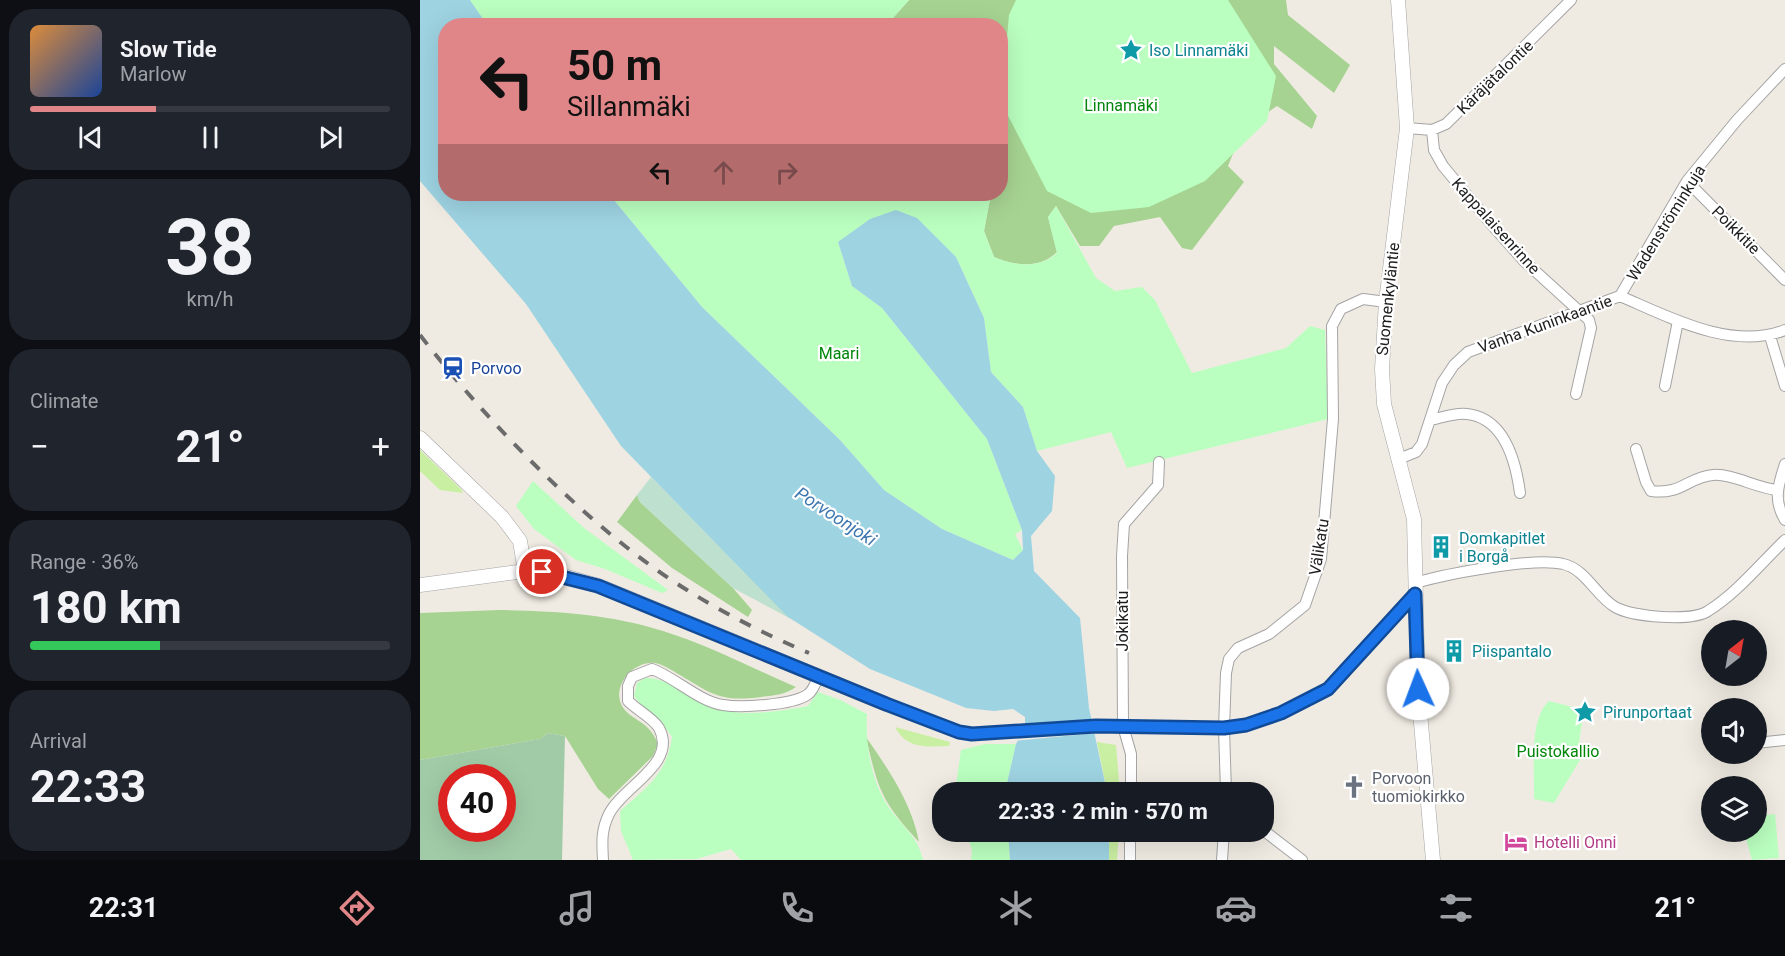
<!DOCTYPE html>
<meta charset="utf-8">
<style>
:root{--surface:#171b24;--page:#20242c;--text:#f1f3f6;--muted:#9ea1a6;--line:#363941;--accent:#e08688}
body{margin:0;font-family:Roboto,sans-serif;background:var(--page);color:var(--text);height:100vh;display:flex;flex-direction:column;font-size:22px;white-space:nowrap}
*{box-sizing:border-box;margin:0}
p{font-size:20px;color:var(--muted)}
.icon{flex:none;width:33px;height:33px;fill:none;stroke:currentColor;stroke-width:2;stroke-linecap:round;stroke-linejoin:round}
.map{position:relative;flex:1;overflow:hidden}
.details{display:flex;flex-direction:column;gap:9px;padding:9px;background:#0d0f14;width:420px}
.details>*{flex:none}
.top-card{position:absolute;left:18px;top:18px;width:570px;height:183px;border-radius:24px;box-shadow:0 6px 24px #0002;background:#e08688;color:#111;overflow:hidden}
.needle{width:39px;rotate:31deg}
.buttons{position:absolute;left:1281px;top:620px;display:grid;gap:12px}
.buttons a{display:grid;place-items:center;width:66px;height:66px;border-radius:50%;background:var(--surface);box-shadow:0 6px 24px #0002;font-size:30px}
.speed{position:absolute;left:18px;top:764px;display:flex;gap:12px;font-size:30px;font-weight:700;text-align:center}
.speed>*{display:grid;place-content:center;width:78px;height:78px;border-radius:50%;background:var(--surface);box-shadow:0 6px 24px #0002;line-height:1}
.speed .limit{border:9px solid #d22;background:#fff;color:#111}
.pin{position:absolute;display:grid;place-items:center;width:51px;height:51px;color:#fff;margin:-26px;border:3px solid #fff;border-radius:50%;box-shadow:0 2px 6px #0007}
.me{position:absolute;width:66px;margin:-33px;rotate:358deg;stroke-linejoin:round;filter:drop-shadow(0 0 4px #0008)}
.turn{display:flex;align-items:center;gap:21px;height:126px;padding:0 30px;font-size:27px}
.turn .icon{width:78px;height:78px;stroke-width:2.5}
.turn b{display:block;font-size:42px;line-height:51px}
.lanes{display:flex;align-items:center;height:57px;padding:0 30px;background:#0003;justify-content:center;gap:30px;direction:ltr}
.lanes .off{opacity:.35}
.big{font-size:45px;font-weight:700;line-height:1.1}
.details .card{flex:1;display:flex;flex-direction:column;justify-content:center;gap:9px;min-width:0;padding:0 21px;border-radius:24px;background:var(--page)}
.details .dial{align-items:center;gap:0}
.dial b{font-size:78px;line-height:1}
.song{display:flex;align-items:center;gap:18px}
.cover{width:72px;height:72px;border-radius:9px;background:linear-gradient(135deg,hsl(30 70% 55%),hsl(220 70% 35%))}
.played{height:6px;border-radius:3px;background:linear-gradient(90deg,var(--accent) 35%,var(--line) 35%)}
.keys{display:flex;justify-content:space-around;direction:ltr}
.heat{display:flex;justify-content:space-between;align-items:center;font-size:33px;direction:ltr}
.charge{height:9px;border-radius:4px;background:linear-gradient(90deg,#34c759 36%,var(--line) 0)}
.trip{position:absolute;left:512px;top:782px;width:342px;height:60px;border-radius:24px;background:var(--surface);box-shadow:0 6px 24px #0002;font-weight:700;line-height:60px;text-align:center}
.menu{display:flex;height:96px;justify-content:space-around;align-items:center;background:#090b0e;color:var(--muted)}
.menu .icon{width:42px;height:42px}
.menu .selected{color:var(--accent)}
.menu b{font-size:27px;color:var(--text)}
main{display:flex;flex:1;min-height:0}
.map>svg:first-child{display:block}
.grass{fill:#c9efa2}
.forest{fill:#a6d392}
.wetland{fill:#bde0cf}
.cemetery{fill:#a1cba7;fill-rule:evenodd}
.park{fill:#baffbf}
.water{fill:#9ed3e2}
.pier{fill:#f0ebe2}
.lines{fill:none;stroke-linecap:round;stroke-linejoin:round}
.minor-casing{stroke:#a4a4a4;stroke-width:12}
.tertiary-casing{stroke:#a4a4a4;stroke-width:15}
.minor{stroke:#fff;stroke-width:10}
.tertiary{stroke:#fff;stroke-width:14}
.rail{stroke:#6b6b6b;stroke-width:4;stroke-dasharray:12 12;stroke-linecap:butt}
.route-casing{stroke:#114b97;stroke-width:15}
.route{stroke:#1a73e8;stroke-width:10}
.labels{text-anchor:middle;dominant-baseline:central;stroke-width:4.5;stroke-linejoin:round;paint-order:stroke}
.culture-label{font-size:16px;fill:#0d838f;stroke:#fff;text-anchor:start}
.street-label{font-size:16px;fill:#1d1d1d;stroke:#fff}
.park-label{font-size:16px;fill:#00870a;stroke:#fff}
.transit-label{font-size:16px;fill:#164399;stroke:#fff;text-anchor:start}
.worship-label{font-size:16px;fill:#5b616d;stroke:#fff;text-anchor:start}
.hotel-label{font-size:16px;fill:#b23c85;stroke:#fff;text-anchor:start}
.water-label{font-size:18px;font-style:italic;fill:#3e77af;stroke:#fff}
</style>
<main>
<section class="details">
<div class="card">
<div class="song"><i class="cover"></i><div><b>Slow Tide</b><p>Marlow</p></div></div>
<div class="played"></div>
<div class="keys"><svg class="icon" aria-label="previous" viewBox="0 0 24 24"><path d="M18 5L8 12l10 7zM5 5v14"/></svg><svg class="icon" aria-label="pause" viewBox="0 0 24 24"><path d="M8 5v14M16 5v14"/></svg><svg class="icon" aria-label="next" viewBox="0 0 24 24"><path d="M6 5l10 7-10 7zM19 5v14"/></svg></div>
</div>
<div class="card dial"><b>38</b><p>km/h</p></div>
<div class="card"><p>Climate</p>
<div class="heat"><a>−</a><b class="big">21°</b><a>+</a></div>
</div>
<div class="card"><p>Range · 36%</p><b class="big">180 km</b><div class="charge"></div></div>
<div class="card"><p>Arrival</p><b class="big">22:33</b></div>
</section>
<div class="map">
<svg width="1365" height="860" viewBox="0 0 1365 860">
<rect width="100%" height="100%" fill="#f0ebe2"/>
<path class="grass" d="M0 450 41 489 43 493 20 490 0 471Z
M475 727 530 742 529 746C507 747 486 749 475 727Z
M677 742 696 745 700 792H687Z
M689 831H699L697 860H689Z"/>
<path class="forest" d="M489 0H866L868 15 930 65 914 93 854 46V64L897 116 892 129 857 106 823 129 808 166 824 182 772 250 762 248 740 217 694 226 679 246H660L636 206 628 217 637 252C620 269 594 266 574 257L564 231 571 194H580V26H471L473 18Z
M217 495 220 502 313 588 332 610 328 617 252 568 197 522Z
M79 610C135 611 190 614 243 631 288 645 332 668 376 687 365 695 355 695 341 697 301 702 293 695 260 675 253 671 243 664 235 663 215 661 195 682 200 701 206 721 228 717 238 744L233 756 189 799 178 789 145 736 128 733 120 739 0 760V613Z
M446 737C468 769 492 803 499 842 462 802 458 790 446 737Z"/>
<path class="wetland" d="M231 477 371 619 313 588 220 502 217 495Z"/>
<path class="cemetery" d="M128 733 145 736 142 860H0V760L120 739ZM32 777H82V828H32Z"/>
<path class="park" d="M50 0H489L473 18 471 26 67 25Z
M596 0H808L856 76 847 121 785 181 729 207 671 213 627 191 581 102 589 15Z
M189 194H571L564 231 574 257C594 266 620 269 637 253L628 217 636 206 676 278 695 291 722 287 735 300 772 373 866 348 890 326 905 330 908 419 707 468 691 432 617 451 603 407 571 372 564 318 536 257 516 239 418 242 432 286 462 308 567 439 602 530 595 534 603 550 593 560 522 529 464 490 420 440 282 307Z
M113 481 164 528 248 590 242 593 185 569 156 560 114 529 96 506Z
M225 678C250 677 274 702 298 709 323 717 363 711 388 706L398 692 420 700 447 714C445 747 452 787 473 813 487 831 497 837 503 860H321L311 849 276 859 213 860 201 831 200 811C226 788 247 774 252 737 242 720 226 712 214 696L217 683Z
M1129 701 1164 710 1159 742 1169 745 1134 803 1114 799C1115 771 1108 720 1129 701Z
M565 744H596L585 792H535L541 750Z
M1355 814 1359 858 1332 860 1324 831H1336L1337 816Z
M546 831H588L590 860H551L552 850Z"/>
<path class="water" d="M0 0H50L67 25 26 26V194H189L282 307 420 440 464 490 522 529 593 560 603 550 602 530 567 439 462 308 432 286 418 242 450 219 476 210 497 218 536 257 564 318 571 372 603 407 617 451 635 476 632 511 611 536 614 571 660 618 669 708 687 792H585L596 744 605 726V717L593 709 574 711 546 708 450 669 368 617 201 446 106 304 0 181Z
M588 831H689V860H590Z"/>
<path class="pier" d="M674 719 677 733 594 741 602 725Z"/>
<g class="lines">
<g class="minor-casing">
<path id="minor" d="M987 128 1012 130 1026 124 1151 0
M1012 130 1014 150 1023 166 1072 225 1104 261 1169 320 1171 328 1156 394
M1267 181 1365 280
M1200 296 1267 181 1317 120 1365 69
M1350 336 1365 386
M1245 386 1258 321
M1010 420C1021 418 1036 412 1047 414 1085 418 1096 463 1100 493
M1216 449 1226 482 1231 491C1262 495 1268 477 1293 475 1310 473 1337 488 1357 490
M979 459 996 452 1002 444 1022 383 1034 365 1048 352 1200 296C1249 317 1312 351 1365 330
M1365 464C1358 486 1353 500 1365 520
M995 583C1026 574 1114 557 1143 564 1166 569 1176 596 1195 607 1212 617 1272 622 1288 611 1317 593 1341 563 1365 540
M466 704 539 732 552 734 676 726 804 728 826 725 861 713 908 689 995 594
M1336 743 1365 740
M711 792V754L703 726 702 556 704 524 738 485 739 462
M806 792 804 728 806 673 809 659 818 648 849 634 885 605 901 559 913 419 912 326 921 309 943 299 966 302
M843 830 882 860
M183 860C182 843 181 830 189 814 203 786 258 764 239 728 233 718 217 710 208 701V686L212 677 232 669C256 678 278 701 303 705 321 708 372 705 387 695 393 691 396 683 398 676
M710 860V831
M802 860 804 831"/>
</g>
<g class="tertiary-casing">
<path id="tertiary" d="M978 0 987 128 966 302 962 369 964 404 994 519 998 689 1013 860
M0 438 82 517 100 541 105 571
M0 585 105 571 140 575 179 586 466 704"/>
</g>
<use href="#minor" class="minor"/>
<use href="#tertiary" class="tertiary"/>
<path class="rail" d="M0 335C68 423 173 532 267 590 305 614 347 635 389 653"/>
</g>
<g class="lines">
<g class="route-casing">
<path id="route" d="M122 572 178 586 466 704 539 732 552 734 676 726 804 728 826 725 861 713 908 689 995 594 998 689"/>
</g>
<use href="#route" class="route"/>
</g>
<defs>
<g id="sight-bare" transform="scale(1.8)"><path d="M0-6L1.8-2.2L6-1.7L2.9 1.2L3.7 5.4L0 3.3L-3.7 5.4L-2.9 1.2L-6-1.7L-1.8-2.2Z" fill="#0f9aa8" stroke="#fff" stroke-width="2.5" paint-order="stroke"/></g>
<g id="station-bare" transform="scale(1.8)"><path d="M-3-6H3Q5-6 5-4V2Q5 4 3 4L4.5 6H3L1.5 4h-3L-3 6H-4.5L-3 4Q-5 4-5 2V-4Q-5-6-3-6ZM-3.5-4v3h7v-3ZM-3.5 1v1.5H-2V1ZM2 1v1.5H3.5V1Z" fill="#1a4fb4" stroke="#fff" stroke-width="2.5" paint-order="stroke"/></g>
<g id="building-bare" transform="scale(1.8)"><path d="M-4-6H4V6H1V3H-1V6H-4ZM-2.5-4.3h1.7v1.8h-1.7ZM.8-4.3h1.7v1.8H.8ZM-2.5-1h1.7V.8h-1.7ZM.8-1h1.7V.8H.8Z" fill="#0f9aa8" stroke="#fff" stroke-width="2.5" paint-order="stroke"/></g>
<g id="church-bare" transform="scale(1.8)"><path d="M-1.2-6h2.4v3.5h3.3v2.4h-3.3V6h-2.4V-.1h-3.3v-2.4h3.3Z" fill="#6b7280" stroke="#fff" stroke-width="2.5" paint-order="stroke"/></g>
<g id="hotel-bare" transform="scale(1.8)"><path d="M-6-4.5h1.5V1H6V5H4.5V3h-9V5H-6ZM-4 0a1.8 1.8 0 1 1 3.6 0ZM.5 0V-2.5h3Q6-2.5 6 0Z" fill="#d1479c" stroke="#fff" stroke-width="2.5" paint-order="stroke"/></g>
</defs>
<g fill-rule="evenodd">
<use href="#sight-bare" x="711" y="50"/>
<use href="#station-bare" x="33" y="368"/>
<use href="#building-bare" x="1021" y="547"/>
<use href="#building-bare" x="1034" y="651"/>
<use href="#sight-bare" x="1165" y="712"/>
<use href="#church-bare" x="934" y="787"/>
<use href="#hotel-bare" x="1096" y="842"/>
</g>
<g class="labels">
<g class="culture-label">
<text x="729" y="50">Iso Linnamäki</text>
<text x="1039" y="538">Domkapitlet<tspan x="1039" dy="18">i Borgå</tspan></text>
<text x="1052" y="651">Piispantalo</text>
<text x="1183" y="712">Pirunportaat</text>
</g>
<g class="street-label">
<text transform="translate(1075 77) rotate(-44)">Käräjätalontie</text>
<text transform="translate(1246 223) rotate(-58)">Wadenströminkuja</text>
<text transform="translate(1076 226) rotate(48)">Kappalaisenrinne</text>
<text transform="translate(1316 230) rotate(45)">Poikkitie</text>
<text transform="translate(968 299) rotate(-84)">Suomenkyläntie</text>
<text transform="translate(1125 324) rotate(-20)">Vanha Kuninkaantie</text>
<text transform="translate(899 547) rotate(-81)">Välikatu</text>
<text transform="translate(702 621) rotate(-90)">Jokikatu</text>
</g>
<g class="park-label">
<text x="701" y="105">Linnamäki</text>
<text x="419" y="353">Maari</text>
<text x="1138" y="751">Puistokallio</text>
</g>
<g class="transit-label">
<text x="51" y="368">Porvoo</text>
</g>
<g class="worship-label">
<text x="952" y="778">Porvoon<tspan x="952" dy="18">tuomiokirkko</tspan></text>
</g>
<g class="hotel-label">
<text x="1114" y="842">Hotelli Onni</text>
</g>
<g class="water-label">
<text transform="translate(416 516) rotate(33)">Porvoonjoki</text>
</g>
</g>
</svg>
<div class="buttons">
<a><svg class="needle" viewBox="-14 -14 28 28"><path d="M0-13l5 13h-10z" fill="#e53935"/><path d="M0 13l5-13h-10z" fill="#9ea1a6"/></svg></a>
<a><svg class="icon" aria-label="sound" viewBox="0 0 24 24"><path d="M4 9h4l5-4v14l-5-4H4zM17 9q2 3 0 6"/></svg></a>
<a><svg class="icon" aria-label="layers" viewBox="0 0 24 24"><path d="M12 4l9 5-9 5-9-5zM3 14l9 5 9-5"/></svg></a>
</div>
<div class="speed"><div class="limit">40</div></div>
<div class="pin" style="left:122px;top:572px;background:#d93025"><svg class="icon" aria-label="arrive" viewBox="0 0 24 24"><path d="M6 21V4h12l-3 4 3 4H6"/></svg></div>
<svg class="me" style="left:998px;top:689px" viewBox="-20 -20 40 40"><circle r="19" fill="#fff"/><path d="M0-13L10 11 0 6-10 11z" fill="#1a73e8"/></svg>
<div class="trip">22:33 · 2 min · 570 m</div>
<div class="top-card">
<div class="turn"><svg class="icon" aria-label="left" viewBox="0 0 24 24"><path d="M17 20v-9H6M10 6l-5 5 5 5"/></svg><div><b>50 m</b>Sillanmäki</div></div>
<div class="lanes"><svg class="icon" aria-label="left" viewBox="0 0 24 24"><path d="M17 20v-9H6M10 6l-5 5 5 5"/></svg><svg class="icon off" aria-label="ahead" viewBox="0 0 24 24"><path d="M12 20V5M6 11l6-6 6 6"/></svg><svg class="icon off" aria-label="right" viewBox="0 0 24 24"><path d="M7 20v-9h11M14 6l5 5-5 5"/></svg></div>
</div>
</div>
</main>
<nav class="menu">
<b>22:31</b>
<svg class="icon selected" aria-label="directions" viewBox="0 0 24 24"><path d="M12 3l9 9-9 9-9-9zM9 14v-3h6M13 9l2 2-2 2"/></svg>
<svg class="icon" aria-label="music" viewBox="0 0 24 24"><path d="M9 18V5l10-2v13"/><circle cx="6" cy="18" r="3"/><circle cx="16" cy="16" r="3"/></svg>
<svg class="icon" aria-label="phone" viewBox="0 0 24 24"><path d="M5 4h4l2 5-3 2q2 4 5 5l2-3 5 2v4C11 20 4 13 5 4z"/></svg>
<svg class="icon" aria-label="climate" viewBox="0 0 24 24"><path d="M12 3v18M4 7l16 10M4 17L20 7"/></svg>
<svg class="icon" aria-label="car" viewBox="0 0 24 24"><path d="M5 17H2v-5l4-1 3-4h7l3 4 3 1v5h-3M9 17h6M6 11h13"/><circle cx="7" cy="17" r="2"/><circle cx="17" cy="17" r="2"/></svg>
<svg class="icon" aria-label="filters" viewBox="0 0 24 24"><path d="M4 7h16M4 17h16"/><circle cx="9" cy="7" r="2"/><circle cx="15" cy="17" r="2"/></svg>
<b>21°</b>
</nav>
